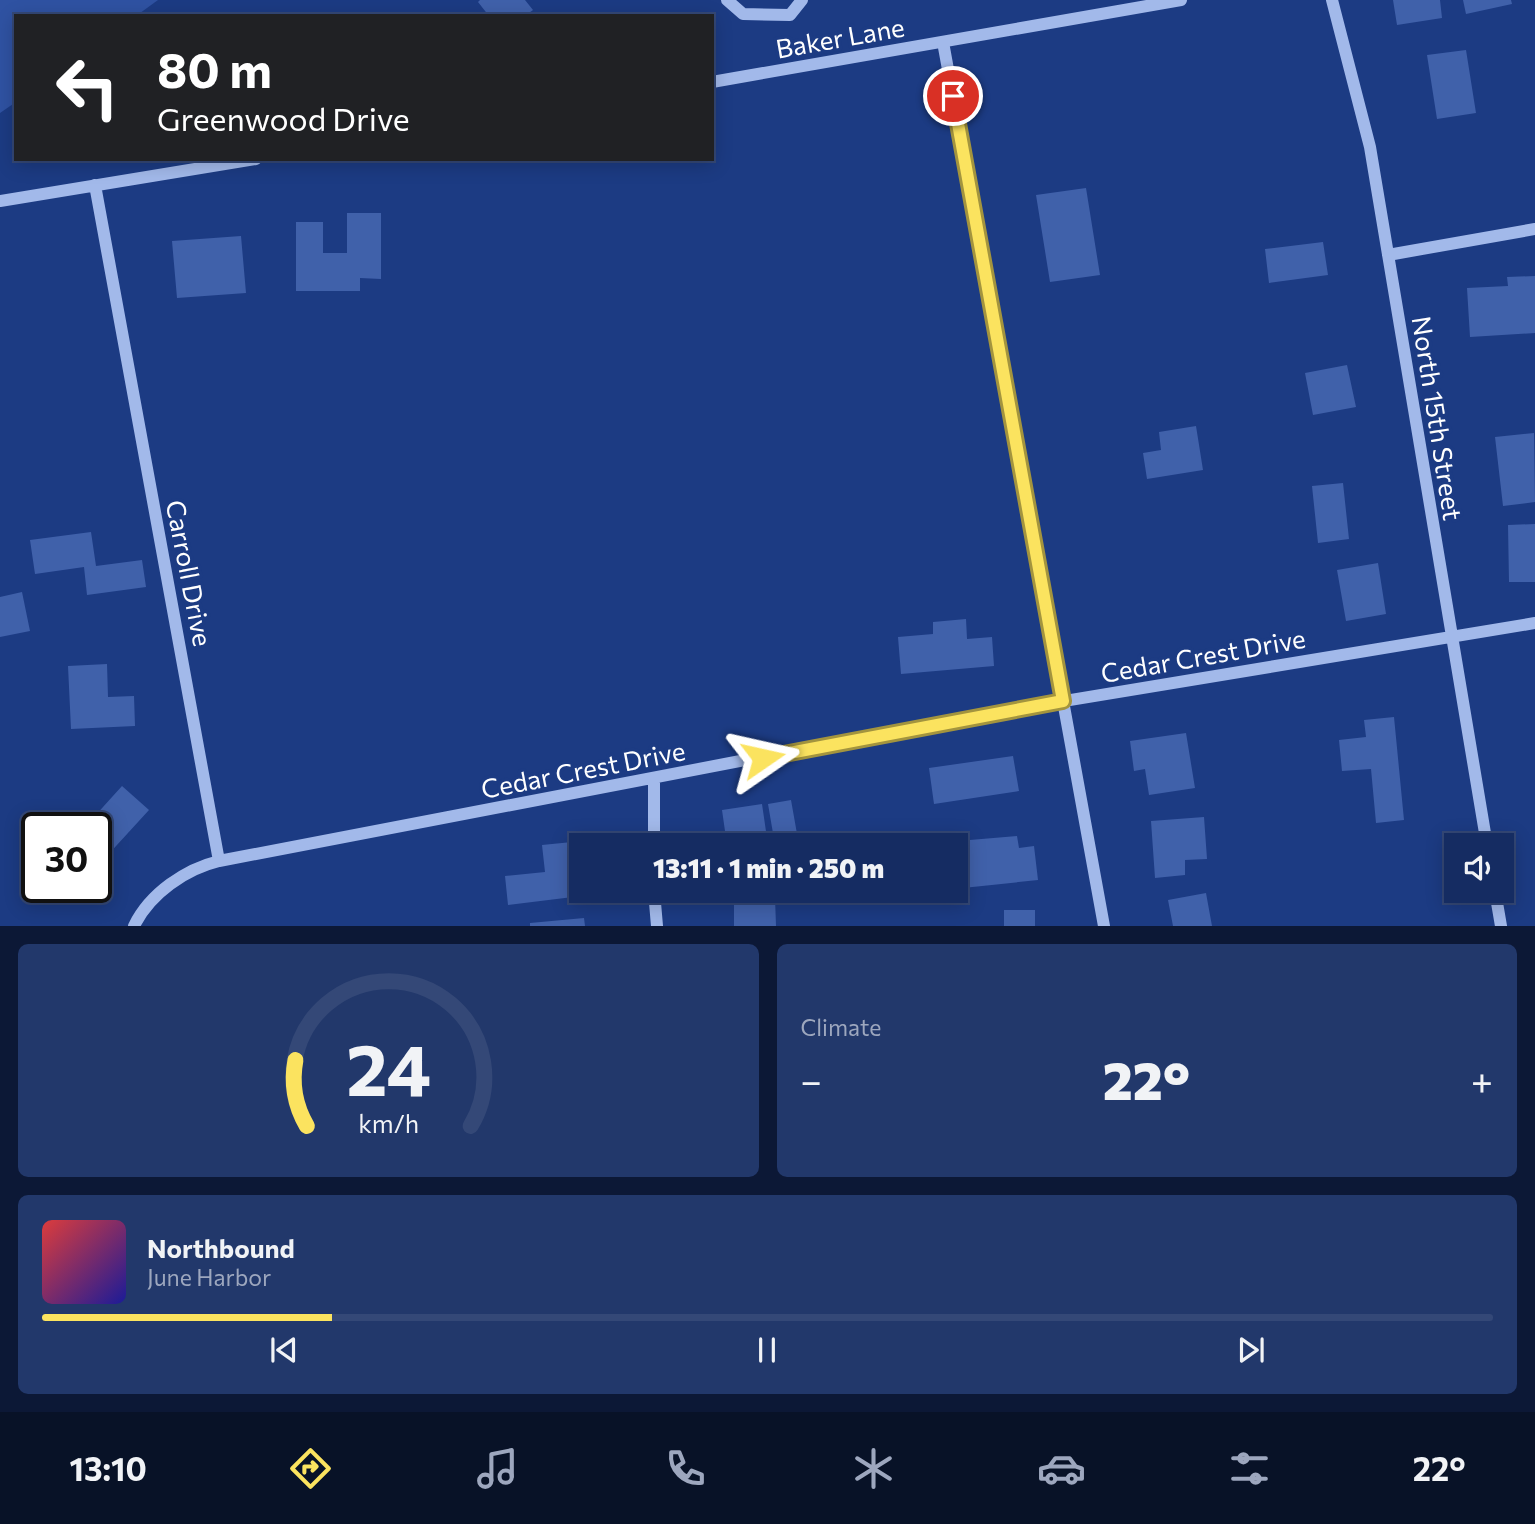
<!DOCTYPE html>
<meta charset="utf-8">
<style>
:root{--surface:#152c62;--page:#22386b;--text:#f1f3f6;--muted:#9da7be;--line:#344877;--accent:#fbe35f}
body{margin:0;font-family:Commissioner,sans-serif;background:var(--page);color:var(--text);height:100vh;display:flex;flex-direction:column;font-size:26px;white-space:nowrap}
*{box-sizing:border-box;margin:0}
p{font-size:23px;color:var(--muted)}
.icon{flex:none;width:38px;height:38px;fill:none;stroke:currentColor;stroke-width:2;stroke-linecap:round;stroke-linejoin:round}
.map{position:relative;height:926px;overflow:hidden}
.drawer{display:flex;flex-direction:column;gap:18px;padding:18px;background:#0c1836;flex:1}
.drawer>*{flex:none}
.top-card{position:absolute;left:14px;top:14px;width:700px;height:147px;border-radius:0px;box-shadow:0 4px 18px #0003,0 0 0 2px var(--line);background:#202124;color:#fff;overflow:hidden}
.controls{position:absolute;left:1444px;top:833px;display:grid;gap:14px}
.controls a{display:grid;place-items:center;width:70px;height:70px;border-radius:0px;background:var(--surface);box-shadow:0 4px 18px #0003,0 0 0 2px var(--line);font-size:35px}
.speed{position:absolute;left:21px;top:812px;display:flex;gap:14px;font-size:35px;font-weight:700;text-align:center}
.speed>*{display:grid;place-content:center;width:91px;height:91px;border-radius:50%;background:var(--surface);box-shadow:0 4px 18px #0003,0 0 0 2px var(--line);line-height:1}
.speed .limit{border:4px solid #111;border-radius:10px;background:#fff;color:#111}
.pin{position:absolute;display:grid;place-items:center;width:60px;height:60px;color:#fff;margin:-30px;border:4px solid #fff;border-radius:50%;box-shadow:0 2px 7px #0007}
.me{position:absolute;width:77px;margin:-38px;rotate:79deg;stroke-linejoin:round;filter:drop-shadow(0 0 5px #0008)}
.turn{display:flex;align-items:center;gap:24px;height:147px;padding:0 28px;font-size:32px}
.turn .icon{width:91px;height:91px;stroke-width:2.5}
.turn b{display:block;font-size:49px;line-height:60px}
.big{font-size:52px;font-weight:800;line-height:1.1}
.drawer .widget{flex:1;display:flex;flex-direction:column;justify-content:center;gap:10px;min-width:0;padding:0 24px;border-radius:10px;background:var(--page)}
.drawer .dial{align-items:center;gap:0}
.dial svg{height:182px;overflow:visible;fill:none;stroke:var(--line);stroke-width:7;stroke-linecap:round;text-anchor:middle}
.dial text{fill:var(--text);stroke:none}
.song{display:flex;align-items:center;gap:21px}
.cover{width:84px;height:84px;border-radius:10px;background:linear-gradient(135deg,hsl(0 70% 55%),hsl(240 70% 35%))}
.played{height:7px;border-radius:4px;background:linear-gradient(90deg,var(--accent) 20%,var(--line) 20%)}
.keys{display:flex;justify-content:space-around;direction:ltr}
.heat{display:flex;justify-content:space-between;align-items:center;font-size:38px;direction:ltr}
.drawer .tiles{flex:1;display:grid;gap:18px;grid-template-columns:1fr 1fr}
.widget:last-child{grid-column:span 2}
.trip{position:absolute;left:569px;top:833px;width:399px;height:70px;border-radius:0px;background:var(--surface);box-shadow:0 4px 18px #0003,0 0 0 2px var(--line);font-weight:800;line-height:70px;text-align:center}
.menu{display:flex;height:112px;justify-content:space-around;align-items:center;background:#081227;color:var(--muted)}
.menu .icon{width:49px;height:49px}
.menu .active{color:var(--accent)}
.menu b{font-size:32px;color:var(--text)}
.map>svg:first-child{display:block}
.green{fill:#2f52a2}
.building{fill:#4061aa}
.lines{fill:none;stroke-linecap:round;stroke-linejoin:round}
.minor{stroke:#a2b9ea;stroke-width:12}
.route-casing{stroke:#a3943e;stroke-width:18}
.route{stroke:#fbe35f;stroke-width:12}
.labels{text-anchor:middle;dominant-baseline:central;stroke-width:7;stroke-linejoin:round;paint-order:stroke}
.street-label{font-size:26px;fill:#fff;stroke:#1c3b83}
</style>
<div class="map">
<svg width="1535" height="926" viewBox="0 0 1535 926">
<rect width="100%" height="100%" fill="#1c3b83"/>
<path class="green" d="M0 0H158L136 16H16V102L0 113Z"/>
<path class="building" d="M480 0H525L533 10 525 16H489L478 2Z
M1393 0H1440L1442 18 1397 25Z
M1463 0H1511L1512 4 1466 14Z
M1466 50 1476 113 1437 119 1427 55Z
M1086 188 1100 275 1050 282 1036 195Z
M347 213H381V279L360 278V291H296V222H323V253H347Z
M241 236 246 293 177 298 172 241Z
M1323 242 1328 275 1269 283 1265 249Z
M1535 276V333L1470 337 1467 288 1508 286 1507 277Z
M1347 365 1356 407 1313 415 1305 373Z
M1196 426 1203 470 1147 479 1143 453 1161 450 1159 432Z
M1534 433 1535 502 1503 506 1495 437Z
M1343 483 1349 539 1318 543 1312 486Z
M1535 524V582H1509L1508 525Z
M91 532 96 566 142 560 146 587 87 595 84 567 35 574 30 540Z
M1378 563 1386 614 1346 621 1337 570Z
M22 592 30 631 0 637V597Z
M966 619 967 639 992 637 994 666 901 674 898 637 933 634V622Z
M107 664 108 697 134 696 135 726 71 729 68 666Z
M1394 717 1404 820 1376 823 1371 769 1342 771 1339 740 1366 737 1364 720Z
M1186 733 1195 788 1149 795 1145 769 1134 771 1130 741Z
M1013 756 1019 791 934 804 929 768Z
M122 786 149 810 106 857 96 849V828H84Z
M791 800 799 845H775L768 804Z
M762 804 768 845H727L722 810Z
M1204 817 1207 859 1185 860V875L1155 878 1151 821Z
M1017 836 1019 848 1034 846 1038 880 963 888 958 841Z
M582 841 581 891H588L589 895 508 905 505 876 545 872 542 845Z
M1206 893 1212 926H1173L1168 900Z
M775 897 776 926H734V898Z
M1004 910H1035V926H1004Z
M584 918 585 926H530V923Z"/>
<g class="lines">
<path class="minor" d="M727 0 743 14 790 15 802 0
M1332 0 1370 147 1487 845
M943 42 1104 926
M712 82 1181 0
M95 185 219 861
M0 201 256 159
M1388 255 1535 229
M654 845V779
M654 891 657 926
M1495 891 1501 926
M134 926C150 893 186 869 219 861L980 715 1535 623"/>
</g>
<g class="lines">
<g class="route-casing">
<path id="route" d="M763 758 1063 701 953 96"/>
</g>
<use href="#route" class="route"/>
</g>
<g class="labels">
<g class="street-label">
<text transform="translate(840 37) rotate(-10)">Baker Lane</text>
<text transform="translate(1438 418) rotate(81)">North 15th Street</text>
<text transform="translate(190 573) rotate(79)">Carroll Drive</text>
<text transform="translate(1203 655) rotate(-10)">Cedar Crest Drive</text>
<text transform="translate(583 769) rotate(-11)">Cedar Crest Drive</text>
</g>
</g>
</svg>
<div class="controls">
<a><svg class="icon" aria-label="sound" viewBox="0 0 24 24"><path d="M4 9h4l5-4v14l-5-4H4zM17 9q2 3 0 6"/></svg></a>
</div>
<div class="speed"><div class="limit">30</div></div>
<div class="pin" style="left:953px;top:96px;background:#d93025"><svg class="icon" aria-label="arrive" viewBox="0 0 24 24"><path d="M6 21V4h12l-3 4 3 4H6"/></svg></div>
<svg class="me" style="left:763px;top:758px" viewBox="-20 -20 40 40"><path d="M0-17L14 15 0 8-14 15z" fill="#fbe35f" stroke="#fff" stroke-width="4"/></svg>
<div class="trip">13:11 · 1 min · 250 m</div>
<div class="top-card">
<div class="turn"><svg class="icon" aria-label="left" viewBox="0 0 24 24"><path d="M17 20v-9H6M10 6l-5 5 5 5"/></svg><div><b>80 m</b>Greenwood Drive</div></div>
</div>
</div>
<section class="drawer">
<div class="tiles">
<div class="widget dial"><svg viewBox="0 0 100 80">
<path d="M14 69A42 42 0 1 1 86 69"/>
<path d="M14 69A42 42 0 0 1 9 40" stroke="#fbe35f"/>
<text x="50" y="56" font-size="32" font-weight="700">24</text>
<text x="50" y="72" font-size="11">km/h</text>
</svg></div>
<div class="widget"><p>Climate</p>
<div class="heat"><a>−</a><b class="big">22°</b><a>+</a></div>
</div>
<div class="widget">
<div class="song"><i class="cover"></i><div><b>Northbound</b><p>June Harbor</p></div></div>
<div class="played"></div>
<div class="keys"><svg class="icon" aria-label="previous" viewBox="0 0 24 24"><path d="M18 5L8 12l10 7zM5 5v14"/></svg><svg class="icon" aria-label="pause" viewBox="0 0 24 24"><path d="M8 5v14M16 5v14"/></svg><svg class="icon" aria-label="next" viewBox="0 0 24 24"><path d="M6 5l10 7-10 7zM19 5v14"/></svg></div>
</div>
</div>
</section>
<nav class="menu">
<b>13:10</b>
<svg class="icon active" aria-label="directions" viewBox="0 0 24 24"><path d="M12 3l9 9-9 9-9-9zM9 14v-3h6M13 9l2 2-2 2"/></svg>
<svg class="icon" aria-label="music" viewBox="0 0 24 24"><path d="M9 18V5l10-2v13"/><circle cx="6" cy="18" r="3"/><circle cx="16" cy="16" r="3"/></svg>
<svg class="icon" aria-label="phone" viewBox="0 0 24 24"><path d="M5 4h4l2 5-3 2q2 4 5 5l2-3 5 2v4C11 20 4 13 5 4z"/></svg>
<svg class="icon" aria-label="climate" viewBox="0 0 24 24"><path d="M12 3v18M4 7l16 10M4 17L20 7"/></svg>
<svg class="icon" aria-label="car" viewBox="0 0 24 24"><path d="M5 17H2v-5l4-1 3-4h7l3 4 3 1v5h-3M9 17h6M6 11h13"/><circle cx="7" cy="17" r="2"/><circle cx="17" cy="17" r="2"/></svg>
<svg class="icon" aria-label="filters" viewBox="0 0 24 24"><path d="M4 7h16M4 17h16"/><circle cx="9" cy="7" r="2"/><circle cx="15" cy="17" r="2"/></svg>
<b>22°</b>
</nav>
